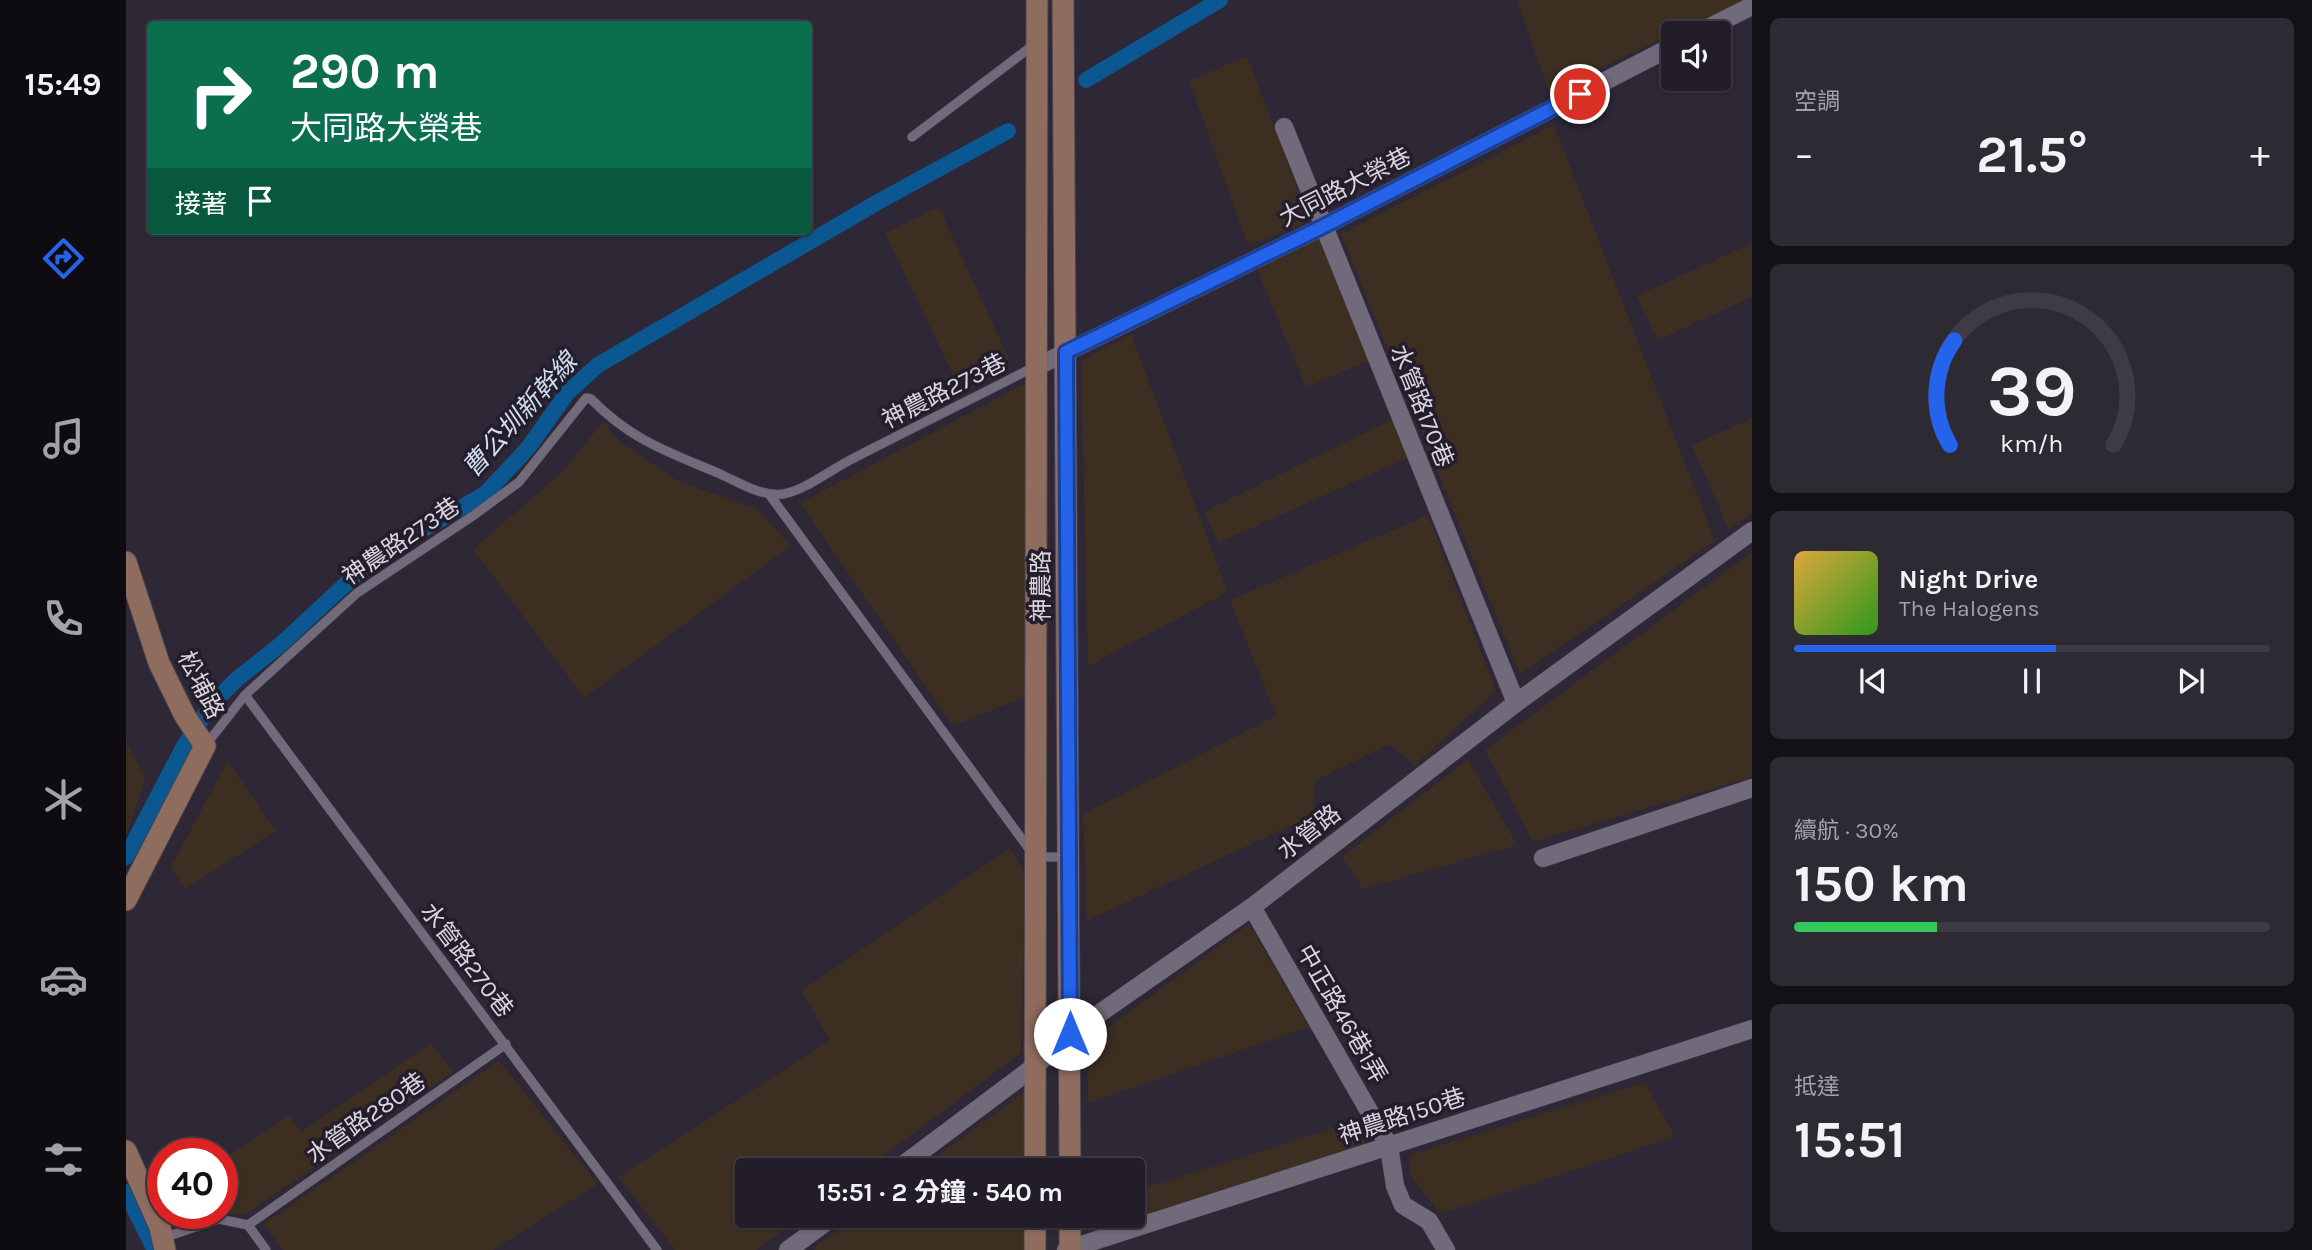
<!DOCTYPE html>
<html lang="zh-TW">
<meta charset="utf-8">
<style>
:root{--surface:#221d28;--page:#2e2a34;--text:#f1f3f6;--muted:#a2a2a8;--line:#3f3b45;--accent:#2563eb}
body{margin:0;font-family:Karla,"Noto Sans TC",sans-serif;background:var(--page);color:var(--text);height:100vh;display:flex;flex-direction:column;font-size:26px;white-space:nowrap}
*{box-sizing:border-box;margin:0}
p{font-size:23px;color:var(--muted)}
.icon{flex:none;width:38px;height:38px;fill:none;stroke:currentColor;stroke-width:2;stroke-linecap:round;stroke-linejoin:round}
.map{position:relative;flex:1;overflow:hidden}
.panel{display:flex;flex-direction:column;gap:18px;padding:18px;background:#131016;width:560px}
.panel>*{flex:none}
.top-card{position:absolute;left:21px;top:21px;width:665px;height:214px;border-radius:7px;box-shadow:0 2px 5px #0004,0 0 0 2px var(--line);background:#0b6e4f;color:#fff;overflow:hidden}
.tools{position:absolute;left:1535px;top:21px;display:grid;gap:14px}
.tools a{display:grid;place-items:center;width:70px;height:70px;border-radius:7px;background:var(--surface);box-shadow:0 2px 5px #0004,0 0 0 2px var(--line);font-size:35px}
.speed{position:absolute;left:21px;top:1138px;display:flex;gap:14px;font-size:35px;font-weight:700;text-align:center}
.speed>*{display:grid;place-content:center;width:91px;height:91px;border-radius:50%;background:var(--surface);box-shadow:0 2px 5px #0004,0 0 0 2px var(--line);line-height:1}
.speed .limit{border:10px solid #d22;background:#fff;color:#111}
.pin{position:absolute;display:grid;place-items:center;width:60px;height:60px;color:#fff;margin:-30px;border:4px solid #fff;border-radius:50%;box-shadow:0 2px 7px #0007}
.me{position:absolute;width:77px;margin:-38px;rotate:0deg;stroke-linejoin:round;filter:drop-shadow(0 0 5px #0008)}
.turn{display:flex;align-items:center;gap:24px;height:147px;padding:0 28px;font-size:32px}
.turn .icon{width:91px;height:91px;stroke-width:2.5}
.turn b{display:block;font-size:49px;line-height:60px}
.then{display:flex;align-items:center;height:66px;padding:0 28px;background:#0003;gap:14px;font-size:26px}
.big{font-size:52px;font-weight:700;line-height:1.1}
.panel .tile{flex:1;display:flex;flex-direction:column;justify-content:center;gap:10px;min-width:0;padding:0 24px;border-radius:10px;background:var(--page)}
.panel .dial{align-items:center;gap:0}
.dial svg{height:182px;overflow:visible;fill:none;stroke:var(--line);stroke-width:7;stroke-linecap:round;text-anchor:middle}
.dial text{fill:var(--text);stroke:none}
.song{display:flex;align-items:center;gap:21px}
.cover{width:84px;height:84px;border-radius:10px;background:linear-gradient(135deg,hsl(40 70% 55%),hsl(110 70% 35%))}
.played{height:7px;border-radius:4px;background:linear-gradient(90deg,var(--accent) 55%,var(--line) 55%)}
.keys{display:flex;justify-content:space-around;direction:ltr}
.heat{display:flex;justify-content:space-between;align-items:center;font-size:38px;direction:ltr}
.charge{height:10px;border-radius:5px;background:linear-gradient(90deg,#34c759 30%,var(--line) 0)}
.trip{position:absolute;left:609px;top:1158px;width:410px;height:70px;border-radius:7px;background:var(--surface);box-shadow:0 2px 5px #0004,0 0 0 2px var(--line);font-weight:700;line-height:70px;text-align:center}
main{display:flex;flex:1;min-height:0}
.tabs{display:flex;flex-direction:column;width:126px;justify-content:space-around;align-items:center;background:#0e0c10;color:var(--muted)}
.tabs .icon{width:49px;height:49px}
.tabs .current{color:var(--accent)}
.tabs b{font-size:32px;color:var(--text)}
.map>svg:first-child{display:block}
.industrial{fill:#3d2e22}
.lines{fill:none;stroke-linecap:round;stroke-linejoin:round}
.canal{stroke:#0b5791;stroke-width:16}
.lane-casing{stroke:#49434f;stroke-width:10}
.street-casing{stroke:#49434f;stroke-width:19}
.secondary-casing{stroke:#49434f;stroke-width:23}
.lane{stroke:#716a7b;stroke-width:9}
.street{stroke:#716a7b;stroke-width:18}
.secondary{stroke:#8e6d5f;stroke-width:21}
.route-casing{stroke:#184099;stroke-width:18}
.route{stroke:#2563eb;stroke-width:12}
.labels{text-anchor:middle;dominant-baseline:central;stroke-width:7;stroke-linejoin:round;paint-order:stroke}
.street-label{font-size:24px;fill:#d9d5df;stroke:#241d2c}
.water-label{font-size:26px;font-style:italic;fill:#cedeef;stroke:#241d2c}
</style>
<main>
<nav class="tabs">
<b>15:49</b>
<svg class="icon current" aria-label="directions" viewBox="0 0 24 24"><path d="M12 3l9 9-9 9-9-9zM9 14v-3h6M13 9l2 2-2 2"/></svg>
<svg class="icon" aria-label="music" viewBox="0 0 24 24"><path d="M9 18V5l10-2v13"/><circle cx="6" cy="18" r="3"/><circle cx="16" cy="16" r="3"/></svg>
<svg class="icon" aria-label="phone" viewBox="0 0 24 24"><path d="M5 4h4l2 5-3 2q2 4 5 5l2-3 5 2v4C11 20 4 13 5 4z"/></svg>
<svg class="icon" aria-label="climate" viewBox="0 0 24 24"><path d="M12 3v18M4 7l16 10M4 17L20 7"/></svg>
<svg class="icon" aria-label="car" viewBox="0 0 24 24"><path d="M5 17H2v-5l4-1 3-4h7l3 4 3 1v5h-3M9 17h6M6 11h13"/><circle cx="7" cy="17" r="2"/><circle cx="17" cy="17" r="2"/></svg>
<svg class="icon" aria-label="filters" viewBox="0 0 24 24"><path d="M4 7h16M4 17h16"/><circle cx="9" cy="7" r="2"/><circle cx="15" cy="17" r="2"/></svg>
</nav>
<div class="map">
<svg width="1626" height="1250" viewBox="0 0 1626 1250">
<rect width="100%" height="100%" fill="#2d2736"/>
<path class="industrial" d="M1391 0H1619L1423 92Z
M1121 56 1184 221 1122 245 1063 81Z
M1428 125 1589 541 1394 674 1215 234Z
M813 207 884 361 833 387 759 233Z
M1193 236 1245 360 1180 387 1131 270Z
M1626 243V297L1532 340 1511 296Z
M1005 334 1102 592 962 666 955 361Z
M902 382 901 696 827 726 674 503Z
M1626 418V513L1603 530 1566 445Z
M1266 419 1284 457 1092 543 1078 512Z
M478 421 491 440 552 481 631 509 665 546 458 698 347 549 434 474Z
M1302 515 1370 691 1288 766 1264 744 1189 781 1188 815 961 921 957 814 1150 716 1104 600Z
M1626 552V777L1407 842 1359 750Z
M0 740 19 778 0 836Z
M1342 759 1391 845 1237 889 1216 857Z
M102 760 150 831 59 889 45 867Z
M884 848 899 874 895 1053 737 1171H621V1216H676L631 1250H549L492 1177 704 1040 675 991Z
M1123 924 1183 1027 962 1103 961 1043Z
M305 1043 327 1072 120 1214H99L58 1227 51 1213H96V1160L163 1115 175 1132Z
M373 1061 472 1184 367 1250H157L138 1224Z
M1519 1082 1549 1137 1314 1214 1283 1173 1284 1155Z
M898 1092 897 1171H791Z
M1234 1120 1239 1146 963 1233 962 1216H1006V1192Z
M730 1216H897V1250H689V1247Z"/>
<g class="lines">
<path class="canal" d="M960 80 1094 0
M0 857 58 746 86 704 111 679 154 645 238 567 261 550 359 494 402 448 442 392 472 365 752 202 882 131
M0 1192 29 1250"/>
<g class="lane-casing">
<path id="lane" d="M786 137 910 43
M643 494 909 857H940
M119 695 531 1250
M79 746 119 695 231 593 348 515 393 482 460 398 465 399C505 440 542 452 592 473 612 482 635 497 657 494 680 490 707 468 728 458 788 427 848 398 908 367
M122 1225 380 1044
M37 1238 93 1219 122 1225 140 1250"/>
</g>
<g class="street-casing">
<path id="street" d="M1572 33 1626 6
M1158 127 1390 703
M910 367 1198 226 1547 46
M1417 858 1626 788
M1126 907 1263 1146 1269 1186 1277 1205 1303 1221 1320 1250
M769 1171 909 1066 944 1034 1126 907 1390 703 1626 531
M662 1250 708 1216
M940 1250 1626 1029"/>
</g>
<g class="secondary-casing">
<path id="secondary" d="M937 0 944 1171
M0 562 33 663 59 716 79 746 0 900
M0 1151 34 1227 39 1250
M909 1171 911 0
M909 1216V1250
M944 1250V1216"/>
</g>
<use href="#lane" class="lane"/>
<use href="#street" class="street"/>
<use href="#secondary" class="secondary"/>
</g>
<g class="lines">
<g class="route-casing">
<path id="route" d="M944 1034 940 352 1198 226 1454 94"/>
</g>
<use href="#route" class="route"/>
</g>
<g class="labels">
<g class="street-label">
<text transform="translate(1219 187) rotate(-27)">大同路大榮巷</text>
<text transform="translate(818 391) rotate(-27)">神農路273巷</text>
<text transform="translate(1296 406) rotate(68)">水管路170巷</text>
<text transform="translate(275 541) rotate(-34)">神農路273巷</text>
<text transform="translate(915 586) rotate(-90)">神農路</text>
<text transform="translate(75 685) rotate(63)">松埔路</text>
<text transform="translate(1183 832) rotate(-38)">水管路</text>
<text transform="translate(341 960) rotate(53)">水管路270巷</text>
<text transform="translate(1216 1014) rotate(60)">中正路46巷1弄</text>
<text transform="translate(1276 1116) rotate(-18)">神農路150巷</text>
<text transform="translate(240 1118) rotate(-35)">水管路280巷</text>
</g>
<g class="water-label">
<text transform="translate(394 415) rotate(-48)">曹公圳新幹線</text>
</g>
</g>
</svg>
<div class="tools">
<a><svg class="icon" aria-label="sound" viewBox="0 0 24 24"><path d="M4 9h4l5-4v14l-5-4H4zM17 9q2 3 0 6"/></svg></a>
</div>
<div class="speed"><div class="limit">40</div></div>
<div class="pin" style="left:1454px;top:94px;background:#d93025"><svg class="icon" aria-label="arrive" viewBox="0 0 24 24"><path d="M6 21V4h12l-3 4 3 4H6"/></svg></div>
<svg class="me" style="left:944px;top:1034px" viewBox="-20 -20 40 40"><circle r="19" fill="#fff"/><path d="M0-13L10 11 0 6-10 11z" fill="#2563eb"/></svg>
<div class="trip">15:51 · 2 分鐘 · 540 m</div>
<div class="top-card">
<div class="turn"><svg class="icon" aria-label="right" viewBox="0 0 24 24"><path d="M7 20v-9h11M14 6l5 5-5 5"/></svg><div><b>290 m</b>大同路大榮巷</div></div>
<div class="then">接著<svg class="icon" aria-label="arrive" viewBox="0 0 24 24"><path d="M6 21V4h12l-3 4 3 4H6"/></svg></div>
</div>
</div>
<section class="panel">
<div class="tile"><p>空調</p>
<div class="heat"><a>−</a><b class="big">21.5°</b><a>+</a></div>
</div>
<div class="tile dial"><svg viewBox="0 0 100 80">
<path d="M14 69A42 42 0 1 1 86 69"/>
<path d="M14 69A42 42 0 0 1 16 23" stroke="#2563eb"/>
<text x="50" y="56" font-size="32" font-weight="700">39</text>
<text x="50" y="72" font-size="11">km/h</text>
</svg></div>
<div class="tile">
<div class="song"><i class="cover"></i><div><b>Night Drive</b><p>The Halogens</p></div></div>
<div class="played"></div>
<div class="keys"><svg class="icon" aria-label="previous" viewBox="0 0 24 24"><path d="M18 5L8 12l10 7zM5 5v14"/></svg><svg class="icon" aria-label="pause" viewBox="0 0 24 24"><path d="M8 5v14M16 5v14"/></svg><svg class="icon" aria-label="next" viewBox="0 0 24 24"><path d="M6 5l10 7-10 7zM19 5v14"/></svg></div>
</div>
<div class="tile"><p>續航 · 30%</p><b class="big">150 km</b><div class="charge"></div></div>
<div class="tile"><p>抵達</p><b class="big">15:51</b></div>
</section>
</main>
